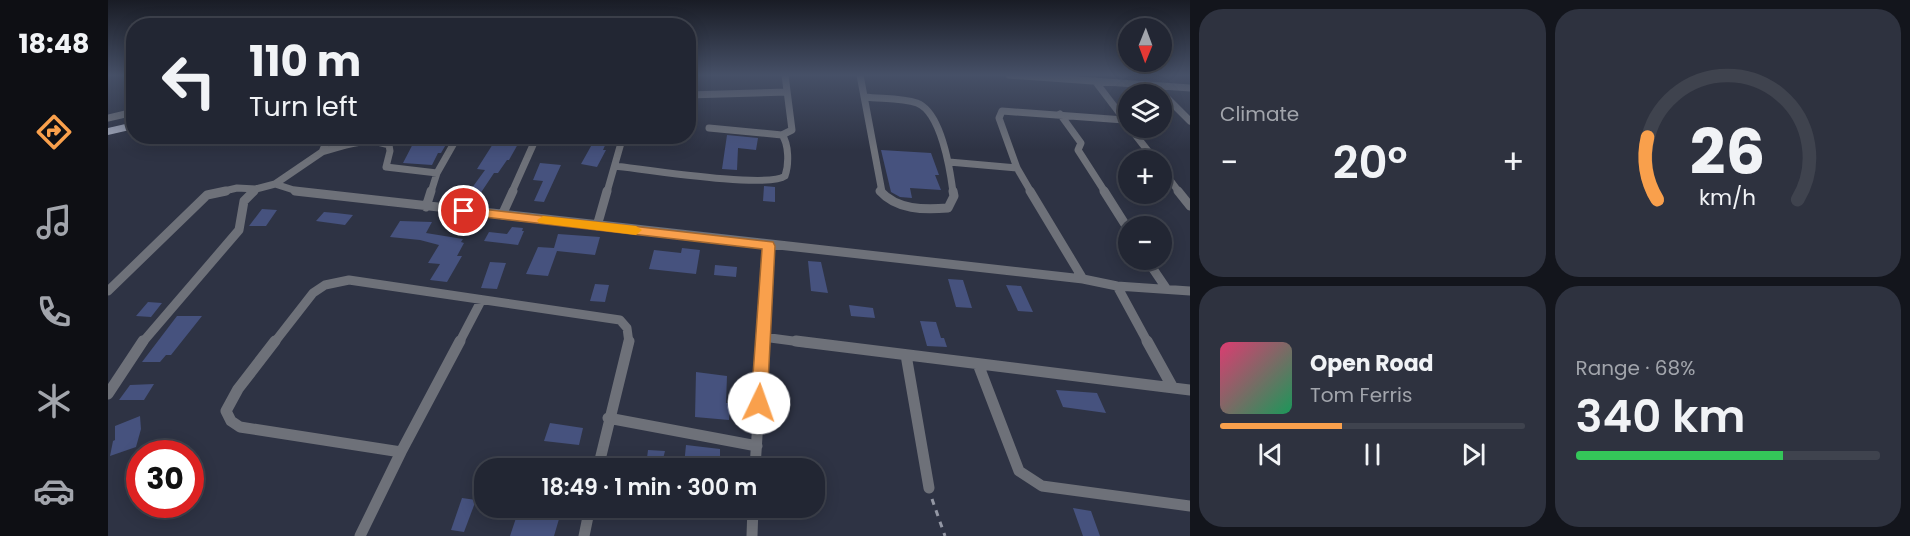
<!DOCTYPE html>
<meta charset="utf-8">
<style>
:root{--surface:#222633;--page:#2e323f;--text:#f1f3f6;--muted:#a2a5ac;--line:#3f434e;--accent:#f9a04c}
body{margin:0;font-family:Poppins,sans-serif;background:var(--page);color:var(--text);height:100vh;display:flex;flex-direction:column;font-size:22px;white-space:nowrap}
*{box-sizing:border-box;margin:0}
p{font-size:20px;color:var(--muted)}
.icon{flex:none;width:33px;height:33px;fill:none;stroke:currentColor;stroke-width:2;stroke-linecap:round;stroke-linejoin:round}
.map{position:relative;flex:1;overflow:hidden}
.panel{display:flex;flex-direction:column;gap:9px;padding:9px;background:#13151c;width:720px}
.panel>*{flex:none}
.hud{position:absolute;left:18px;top:18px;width:570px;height:126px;border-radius:24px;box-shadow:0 3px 15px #0003,0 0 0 2px var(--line);background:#222633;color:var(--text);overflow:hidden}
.needle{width:39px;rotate:181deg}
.fabs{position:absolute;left:1010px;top:18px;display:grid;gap:12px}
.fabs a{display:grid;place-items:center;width:54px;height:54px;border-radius:50%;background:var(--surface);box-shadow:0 3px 15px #0003,0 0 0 2px var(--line);font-size:30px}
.speed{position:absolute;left:18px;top:440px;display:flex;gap:12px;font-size:30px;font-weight:700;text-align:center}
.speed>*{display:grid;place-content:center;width:78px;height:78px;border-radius:50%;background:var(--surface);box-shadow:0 3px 15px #0003,0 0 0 2px var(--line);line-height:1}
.speed .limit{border:9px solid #d22;background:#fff;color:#111}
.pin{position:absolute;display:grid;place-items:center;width:51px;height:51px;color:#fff;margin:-26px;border:3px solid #fff;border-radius:50%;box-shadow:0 2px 6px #0007}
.me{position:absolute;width:66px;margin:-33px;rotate:3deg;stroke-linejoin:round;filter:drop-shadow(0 0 4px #0008)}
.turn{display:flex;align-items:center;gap:21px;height:126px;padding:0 24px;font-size:27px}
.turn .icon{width:78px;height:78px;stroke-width:2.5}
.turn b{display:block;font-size:42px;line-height:51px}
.big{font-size:45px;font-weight:600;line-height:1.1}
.panel .widget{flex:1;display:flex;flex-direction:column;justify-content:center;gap:9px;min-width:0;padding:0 21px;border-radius:24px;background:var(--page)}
.panel .dial{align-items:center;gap:0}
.dial svg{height:156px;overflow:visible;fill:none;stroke:var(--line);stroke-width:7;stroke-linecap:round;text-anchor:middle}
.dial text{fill:var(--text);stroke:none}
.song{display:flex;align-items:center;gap:18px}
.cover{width:72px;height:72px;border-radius:9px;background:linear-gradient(135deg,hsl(340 70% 55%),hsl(150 70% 35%))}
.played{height:6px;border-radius:3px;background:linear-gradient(90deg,var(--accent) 40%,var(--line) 40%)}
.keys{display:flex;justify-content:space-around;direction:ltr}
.heat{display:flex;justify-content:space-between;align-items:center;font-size:33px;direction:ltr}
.charge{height:9px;border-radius:4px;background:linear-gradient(90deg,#34c759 68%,var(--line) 0)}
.panel .tiles{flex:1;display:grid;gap:9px;grid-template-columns:repeat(2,1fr)}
.trip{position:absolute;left:366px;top:458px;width:351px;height:60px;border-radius:24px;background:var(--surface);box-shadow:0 3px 15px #0003,0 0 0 2px var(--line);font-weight:600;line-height:60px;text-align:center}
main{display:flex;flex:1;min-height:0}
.dock{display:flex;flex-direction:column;width:108px;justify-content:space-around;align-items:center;background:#0e0f14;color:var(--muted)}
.dock .icon{width:42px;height:42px}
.dock .on{color:var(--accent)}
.dock b{font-size:27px;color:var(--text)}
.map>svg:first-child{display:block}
.building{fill:#46527e}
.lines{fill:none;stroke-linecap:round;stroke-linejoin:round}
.path{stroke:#9397a4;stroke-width:3;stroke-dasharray:6 6;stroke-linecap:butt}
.minor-far2{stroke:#6e7179;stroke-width:7}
.minor-far1{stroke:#6e7179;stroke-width:9}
.minor{stroke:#6e7179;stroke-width:11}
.primary{fill:#a6acbe;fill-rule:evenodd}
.route{fill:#f9a04c;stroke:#a26831;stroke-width:1.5}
.slow{fill:#f59e0b}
</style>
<main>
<nav class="dock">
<b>18:48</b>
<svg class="icon on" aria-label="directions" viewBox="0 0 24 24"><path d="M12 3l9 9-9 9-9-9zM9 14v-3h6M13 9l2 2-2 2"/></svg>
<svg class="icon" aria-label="music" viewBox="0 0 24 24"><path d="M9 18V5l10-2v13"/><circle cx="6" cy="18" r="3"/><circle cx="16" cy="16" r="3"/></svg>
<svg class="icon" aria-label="phone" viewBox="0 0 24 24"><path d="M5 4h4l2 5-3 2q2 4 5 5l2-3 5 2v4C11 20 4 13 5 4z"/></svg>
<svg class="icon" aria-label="climate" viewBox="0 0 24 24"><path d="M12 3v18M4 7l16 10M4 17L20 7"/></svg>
<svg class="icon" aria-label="car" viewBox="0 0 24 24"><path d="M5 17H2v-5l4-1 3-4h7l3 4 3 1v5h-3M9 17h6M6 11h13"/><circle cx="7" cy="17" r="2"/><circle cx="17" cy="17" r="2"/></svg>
</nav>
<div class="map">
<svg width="1082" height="536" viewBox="0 0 1082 536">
<rect width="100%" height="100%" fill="#2e3344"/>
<path class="building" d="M619 135 650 138 648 150 630 148 629 170 614 169Z
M309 136H343L333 153H330L324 165 295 163Z
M390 136H409L405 143 410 144 401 160H399L390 173H386L372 194 361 192 377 170 369 169Z
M487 139 499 141 495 150H498L489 167 473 164Z
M773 150 823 153 831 175H827L833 190 802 188 804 198 792 197 783 192Z
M432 163 453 165 436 202 426 201 435 181 425 180Z
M656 186 667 187V202L655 201Z
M154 209 169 210 158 226H141Z
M216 212 228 213 245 215 237 225 208 221Z
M292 221 324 222 318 233 355 239 353 242 356 243 349 256H354L339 282 322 280 332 264 320 263 331 245 312 240 282 237Z
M404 227 415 228 414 231H416L410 245 376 241 381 232 399 234Z
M450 234 492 237 487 255 449 251 440 276 418 274 430 247 446 248Z
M574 248 592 250 588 274 541 269 546 250 573 253Z
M700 261 713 262 720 293 703 291Z
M382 262 398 263 389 289 373 288Z
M607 265 629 267 628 277 606 275Z
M840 279 855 280 864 308 848 307Z
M487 284 501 285 497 302 482 301Z
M898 285 913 286 925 312 910 311Z
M40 302 54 303 43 317 28 316Z
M741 305 765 308 767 318 743 316Z
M69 316H94L63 355H58L52 362H34Z
M812 321 828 322 833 338H836L839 347 819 346Z
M588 372 619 376 618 403H622L621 420 587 417Z
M46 384 36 400H11L22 385Z
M948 390 989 393 998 413 955 407Z
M32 416 33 429 28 447 2 456 5 441 7 440V426Z
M442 423 475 428 471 445 436 441Z
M578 445 612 449V462L596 460V468H580V465H576Z
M540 450 557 451 553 467 538 466Z
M354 498 368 500 356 532 343 530Z
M965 508 983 511 992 536H975Z
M409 515 432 519 433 516 451 519 446 536H402Z"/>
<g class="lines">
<path class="path" d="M824 499 837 536"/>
<path class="minor-far2" d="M752 75 774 192
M901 75 1082 88
M987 81 1019 123
M1047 86 1082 121
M580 95 679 92
M757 97C773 99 794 98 809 103 833 112 842 169 845 192
M952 114 973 143 970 150 997 192
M0 118 26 112
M1022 128 1047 160
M674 135 684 130 677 75
M214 152C237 145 258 137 281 145L282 151 278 167 329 173
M841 162 909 168
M507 166C535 169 660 189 677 176 681 165 681 144 674 135L601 128
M1053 168 1071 192
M167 184 192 192
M112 192 129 188 148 189 167 184 214 152 221 136
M145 192 148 189
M323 192 329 173 350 136
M404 192 429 136
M499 192 515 136
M923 192 909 168 891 118 894 111 1016 120"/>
<path class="minor-far1" d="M187 191 975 279 1009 286 1082 291
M772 191C789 210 816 210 840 208L846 196 845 191
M922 191 975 279
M996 191 1020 229
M1070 191 1082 206
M318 207 323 191
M394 215 405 191
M489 226 499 191
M1039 260 1058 288
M1009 286 1040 343
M0 291 99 195 118 191
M655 337 700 343
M34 343 131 230 136 201 146 191
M166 343 205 293 217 285 241 280 512 320 519 328 521 343
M351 343 373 301
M655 343 661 246"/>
<path class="minor" d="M167 341 130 389 118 411 123 421 132 427 293 452 252 536
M688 341 1082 390
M1039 341 1065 388
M798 355 821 488
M870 364 911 471 934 486 1082 506
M0 394 35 341
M500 418 649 446
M293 452 352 341
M490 468 521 341
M647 468 655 341
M476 536 482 507
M644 536 645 507"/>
<path class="primary" d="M26 122V129L0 135V128Z"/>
</g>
<linearGradient id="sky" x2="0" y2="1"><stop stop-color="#191c25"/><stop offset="0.5" stop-color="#465067"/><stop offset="1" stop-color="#465067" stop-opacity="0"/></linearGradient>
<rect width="1082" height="150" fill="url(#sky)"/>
<path class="route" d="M356 207 665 242 667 246 659 403 657 408 651 410 645 408 643 403 654 249 351 214 349 211Z"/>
<path class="slow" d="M435 216 528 226 534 230 528 235 431 223 429 220Z"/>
</svg>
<div class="fabs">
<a><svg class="needle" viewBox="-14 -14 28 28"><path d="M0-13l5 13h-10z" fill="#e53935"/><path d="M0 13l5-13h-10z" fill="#a2a5ac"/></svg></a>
<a><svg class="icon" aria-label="layers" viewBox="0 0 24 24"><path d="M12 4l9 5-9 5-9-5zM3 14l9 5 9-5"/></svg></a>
<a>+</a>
<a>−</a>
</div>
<div class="speed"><div class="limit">30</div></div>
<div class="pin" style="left:356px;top:211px;background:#d93025"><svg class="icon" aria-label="arrive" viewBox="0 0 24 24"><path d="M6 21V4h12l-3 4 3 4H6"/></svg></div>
<svg class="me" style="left:651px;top:403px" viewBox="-20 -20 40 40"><circle r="19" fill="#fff"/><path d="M0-13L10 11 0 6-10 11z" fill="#f9a04c"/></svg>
<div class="trip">18:49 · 1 min · 300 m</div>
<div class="hud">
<div class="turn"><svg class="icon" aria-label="left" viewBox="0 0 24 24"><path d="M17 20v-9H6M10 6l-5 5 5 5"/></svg><div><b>110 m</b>Turn left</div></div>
</div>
</div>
<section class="panel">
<div class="tiles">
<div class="widget"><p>Climate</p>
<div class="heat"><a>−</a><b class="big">20°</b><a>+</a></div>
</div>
<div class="widget dial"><svg viewBox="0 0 100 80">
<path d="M14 69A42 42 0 1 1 86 69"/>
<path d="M14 69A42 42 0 0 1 9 37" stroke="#f9a04c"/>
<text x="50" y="56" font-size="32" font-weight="700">26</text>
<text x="50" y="72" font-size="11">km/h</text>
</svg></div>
<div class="widget">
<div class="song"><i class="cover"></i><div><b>Open Road</b><p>Tom Ferris</p></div></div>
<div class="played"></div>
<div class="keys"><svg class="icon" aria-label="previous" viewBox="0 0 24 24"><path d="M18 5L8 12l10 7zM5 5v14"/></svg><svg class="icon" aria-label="pause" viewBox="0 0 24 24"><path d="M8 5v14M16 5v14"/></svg><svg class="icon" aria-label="next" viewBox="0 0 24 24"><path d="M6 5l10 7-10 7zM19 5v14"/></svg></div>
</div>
<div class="widget"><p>Range · 68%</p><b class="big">340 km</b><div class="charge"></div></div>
</div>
</section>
</main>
